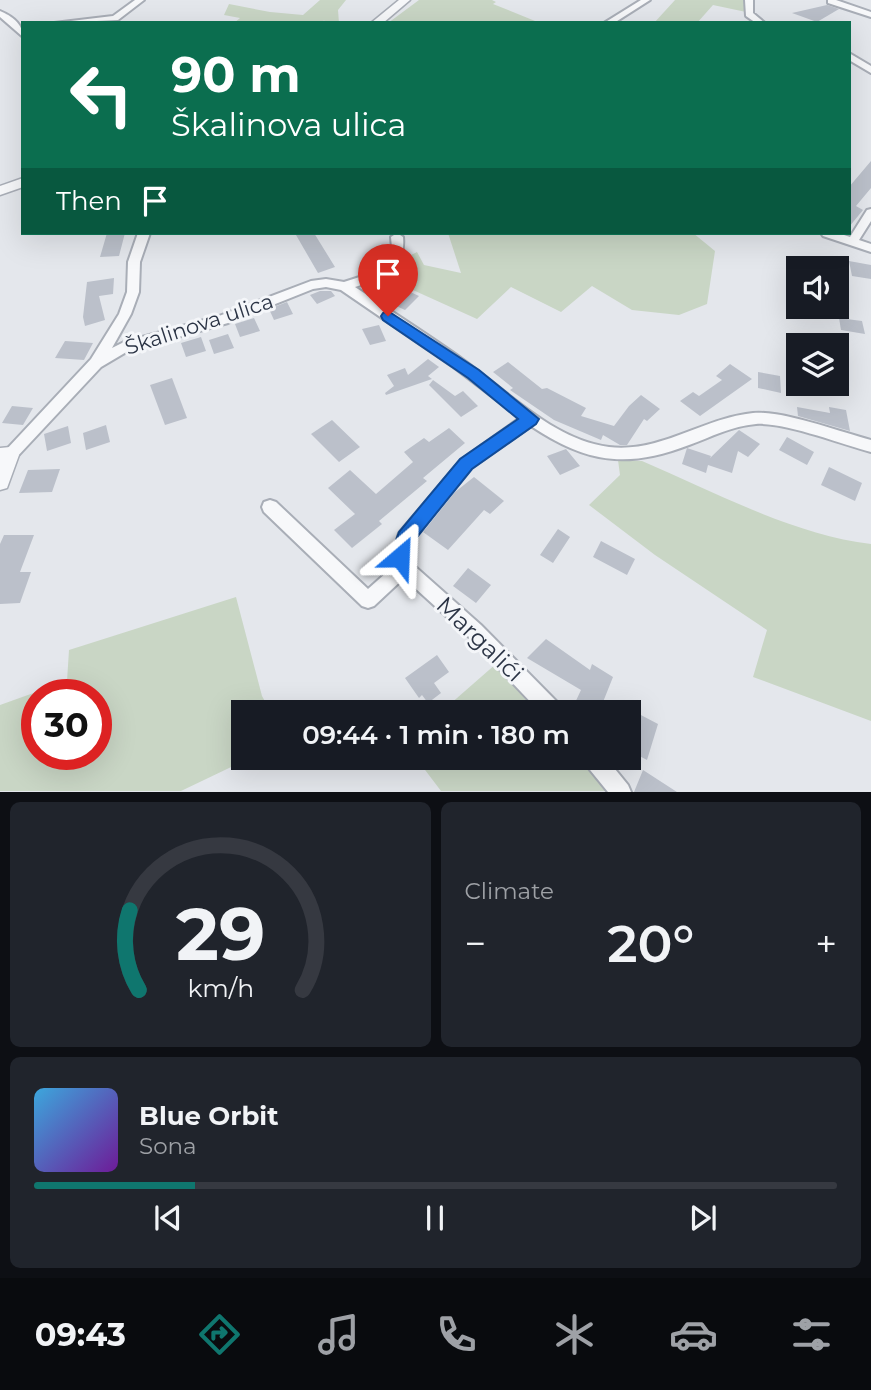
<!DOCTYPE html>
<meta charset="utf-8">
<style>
:root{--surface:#171b24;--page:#20242c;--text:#f1f3f6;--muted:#9ea1a6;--line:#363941;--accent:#0f766e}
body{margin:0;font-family:Montserrat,sans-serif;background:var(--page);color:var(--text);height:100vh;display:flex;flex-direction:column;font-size:26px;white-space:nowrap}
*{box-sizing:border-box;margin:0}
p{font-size:23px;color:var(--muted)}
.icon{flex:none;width:38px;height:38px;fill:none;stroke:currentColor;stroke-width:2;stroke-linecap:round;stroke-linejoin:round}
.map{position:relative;height:792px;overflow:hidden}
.sheet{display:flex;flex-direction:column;gap:10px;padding:10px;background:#0d0f14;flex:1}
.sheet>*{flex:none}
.hud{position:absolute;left:21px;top:21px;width:830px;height:214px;border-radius:0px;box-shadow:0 7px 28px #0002;background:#0b6e4f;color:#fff;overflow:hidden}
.fabs{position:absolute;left:786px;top:256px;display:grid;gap:14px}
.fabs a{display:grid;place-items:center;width:63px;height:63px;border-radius:0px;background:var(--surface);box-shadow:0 7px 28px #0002;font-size:35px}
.speed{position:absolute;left:21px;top:679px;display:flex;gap:14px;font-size:35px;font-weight:700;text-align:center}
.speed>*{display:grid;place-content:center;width:91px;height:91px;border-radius:50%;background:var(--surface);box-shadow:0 7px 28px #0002;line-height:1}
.speed .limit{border:10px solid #d22;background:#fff;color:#111}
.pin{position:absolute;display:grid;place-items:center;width:60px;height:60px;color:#fff;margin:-72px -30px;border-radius:50% 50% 50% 0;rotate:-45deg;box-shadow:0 0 7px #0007}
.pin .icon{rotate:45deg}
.me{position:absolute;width:77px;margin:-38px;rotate:26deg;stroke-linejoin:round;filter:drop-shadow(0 0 5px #0008)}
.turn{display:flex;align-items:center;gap:24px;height:147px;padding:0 35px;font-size:32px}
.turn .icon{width:91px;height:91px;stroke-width:2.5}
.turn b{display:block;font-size:49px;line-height:60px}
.then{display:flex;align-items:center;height:66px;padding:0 35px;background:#0003;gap:14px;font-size:26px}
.big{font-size:52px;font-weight:600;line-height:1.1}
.sheet .widget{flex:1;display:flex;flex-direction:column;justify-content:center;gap:10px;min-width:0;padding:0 24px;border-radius:10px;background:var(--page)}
.sheet .dial{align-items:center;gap:0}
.dial svg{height:182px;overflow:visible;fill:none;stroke:var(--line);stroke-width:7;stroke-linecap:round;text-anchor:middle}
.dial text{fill:var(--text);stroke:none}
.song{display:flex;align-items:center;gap:21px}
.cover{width:84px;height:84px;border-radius:10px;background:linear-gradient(135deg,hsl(200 70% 55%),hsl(280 70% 35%))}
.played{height:7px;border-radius:4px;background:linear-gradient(90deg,var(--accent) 20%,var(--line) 20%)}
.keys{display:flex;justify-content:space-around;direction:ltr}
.heat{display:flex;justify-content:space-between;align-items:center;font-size:38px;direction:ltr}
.sheet .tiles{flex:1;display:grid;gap:10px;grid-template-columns:1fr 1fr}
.widget:last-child{grid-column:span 2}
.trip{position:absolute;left:231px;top:700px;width:410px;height:70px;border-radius:0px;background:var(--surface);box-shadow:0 7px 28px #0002;font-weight:600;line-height:70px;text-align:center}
.tabs{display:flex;height:112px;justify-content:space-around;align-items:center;background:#090b0e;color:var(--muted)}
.tabs .icon{width:49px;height:49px}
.tabs .active{color:var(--accent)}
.tabs b{font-size:32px;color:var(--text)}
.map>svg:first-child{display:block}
.green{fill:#c9d6c5;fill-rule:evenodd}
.building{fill:#bbc0ca}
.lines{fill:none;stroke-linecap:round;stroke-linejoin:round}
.minor-casing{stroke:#a9aeb7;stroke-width:4}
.tertiary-casing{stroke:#a9aeb7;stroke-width:3}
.minor{fill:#f7f8fa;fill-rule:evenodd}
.tertiary{fill:#f7f8fa;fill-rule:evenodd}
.route{fill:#1a73e8;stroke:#114b97;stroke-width:2}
.labels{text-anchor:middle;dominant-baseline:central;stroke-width:6;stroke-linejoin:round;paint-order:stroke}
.street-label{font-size:21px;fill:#2b3445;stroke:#f4f6f9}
.near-street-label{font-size:24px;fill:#2b3445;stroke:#f4f6f9}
</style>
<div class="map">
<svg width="871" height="792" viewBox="0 0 871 792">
<rect width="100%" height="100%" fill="#e4e7ec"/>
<path class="green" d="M320 0H346L338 10 339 23H325L324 20 323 23H234L240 18 224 15 229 4 270 12 303 15Z
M419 0H492L496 2 493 4 540 23H388Z
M675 0H750L746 12 713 5 697 23H654Z
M448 233H693L715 251 707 304 679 315 632 310 592 286 561 312 511 287 477 319 382 276 405 258 417 252 424 265 461 273Z
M618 460 642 461C715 492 791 534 871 544V721L753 677 767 630 655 555 589 505 620 475Z
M236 597 262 696 271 712H243V758H250L181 791H0V705L67 681 69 650ZM37 695H96V754H37Z
M497 663 545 712H441Z
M416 758H584L610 791H441Z"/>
<path class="building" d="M827 5 839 9 817 22 792 13Z
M871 161V188L856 206 863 210 849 227V187Z
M107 233H125L119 256 100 257Z
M305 233H314L335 267 318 273 296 235Z
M849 261 871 265V279L852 276Z
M114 278 113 294 99 296 105 320 85 326 83 317 87 282Z
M395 285 419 296 405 310 381 299Z
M320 291H331L335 296 317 304 310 295Z
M287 302 293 314 274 320 269 309Z
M254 318 260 331 240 337 235 324Z
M839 318 862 321 865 334 841 330Z
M379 325 386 341 370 345 362 329Z
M228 334 234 348 214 354 209 340Z
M201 337 206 351 186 357 181 343Z
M65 341 93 343 84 360 55 358Z
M428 359 439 367 428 376 432 379 386 395 385 393 394 386 387 375 405 368 408 375Z
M508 362 542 389 547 388 586 408 581 416 614 426 629 406 641 395 660 409 647 421 644 419 627 445H620L603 435 601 440 554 420 510 390 513 388 493 372Z
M730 364 752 379 700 416 680 401 693 392 699 396 722 380 716 376Z
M758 372 780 376 781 393 758 388Z
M172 378 187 418 165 425 150 385Z
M433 380 455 396 463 391 478 406 461 417 429 385Z
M12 406 33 408 23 425 2 423Z
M797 407 830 413 829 407 846 410 850 431 798 416Z
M332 420 360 447 339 462 311 434Z
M106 425 110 442 86 450 83 433Z
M68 426 71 443 47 451 44 434Z
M449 428 465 443 423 478 427 481 379 521 382 524 352 548 334 530 355 514 328 488 350 470 376 494 413 462 404 452 424 438 429 442Z
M739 430 760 444 748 457 738 451 732 473 708 465 706 473 682 464 687 448 711 456 710 458Z
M787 437 814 452 807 465 779 450Z
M566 449 580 466 560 475 547 456Z
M829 467 862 483 855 501 821 485Z
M60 469 52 492 19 493 28 470Z
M474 477 504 501 490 514 484 510 448 550 423 532 455 492Z
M558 529 570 537 553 563 540 555Z
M4 535H34L20 572H31L20 603 0 604V544Z
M601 541 635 559 627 575 593 557Z
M468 568 491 585 476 603 453 586Z
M546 639 590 670 592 664 613 677 599 712H582L573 707 581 690 527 658Z
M437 655 449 672 434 683 441 693 428 703 422 695 419 698 405 678Z
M637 713 658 724 647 760 628 750V740Z
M643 770 677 792H634Z"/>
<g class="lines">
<g class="minor-casing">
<path id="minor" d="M135 0H144L118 20 54 23 113 16Z
M641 0H650L614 23H604Z
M745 0H753V13L765 23H756L746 16Z
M828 0H836L871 12V17L828 3Z
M0 11C12 16 23 24 23 37L0 17Z
M849 53 871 66V73L849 60Z
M871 209V221L859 240 871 244V252L823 236 821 233H838L850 237 867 210Z
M138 233H150L140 262 139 292 131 314 112 348 124 342 219 316 311 281 326 279 344 282 369 274 378 269 390 257 392 248 391 237 397 233 403 237C406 270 382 279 355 287 392 312 429 335 465 361 508 392 554 440 609 447 661 453 703 418 753 413 782 410 840 432 871 440V452C841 444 785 422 756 424 732 426 711 437 689 445 627 469 586 463 531 426L471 468 412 541 408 557 410 562 481 625 560 705 563 712H540L469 637 404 578 374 606 368 608 362 606 264 512 262 507 264 502 270 500 276 502 368 589 395 565 392 557 399 533 461 460 520 418 452 366 341 290 326 287 313 289 228 323 128 351 101 367 15 459 10 461 5 459 3 455 5 451 91 359 119 314 127 292 128 262Z
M583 758H606L628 785 631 792H608L586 765Z"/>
</g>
<g class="tertiary-casing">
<path id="tertiary" d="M399 0H410L383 23H371Z
M23 178V187L0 195V186Z
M10 447 17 450 19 455 7 488 0 490V448Z"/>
</g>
<use href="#minor" class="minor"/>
<use href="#tertiary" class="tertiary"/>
</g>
<path class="route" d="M388 311 479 370 539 419 536 424 472 469 413 542 406 563 400 565 393 563 390 557 399 532 460 459 518 419 468 378 383 320 381 316 383 313Z"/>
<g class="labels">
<g class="street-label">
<text transform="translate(199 324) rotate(-18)">Škalinova ulica</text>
</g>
<g class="near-street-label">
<text transform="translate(480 639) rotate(44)">Margalići</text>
</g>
</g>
</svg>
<div class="fabs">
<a><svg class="icon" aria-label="sound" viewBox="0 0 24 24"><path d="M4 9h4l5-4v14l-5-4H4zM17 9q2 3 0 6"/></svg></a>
<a><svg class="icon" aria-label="layers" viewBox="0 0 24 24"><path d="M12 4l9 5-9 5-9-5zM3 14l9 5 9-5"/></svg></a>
</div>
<div class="speed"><div class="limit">30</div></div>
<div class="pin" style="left:388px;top:316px;background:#d93025"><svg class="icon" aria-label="arrive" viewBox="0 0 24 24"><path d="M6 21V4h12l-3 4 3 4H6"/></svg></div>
<svg class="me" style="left:400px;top:557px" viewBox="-20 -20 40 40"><path d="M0-17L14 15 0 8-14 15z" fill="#1a73e8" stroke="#fff" stroke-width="4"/></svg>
<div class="trip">09:44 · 1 min · 180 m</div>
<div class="hud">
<div class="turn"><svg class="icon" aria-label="left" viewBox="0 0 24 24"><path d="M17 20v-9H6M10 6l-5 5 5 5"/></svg><div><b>90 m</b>Škalinova ulica</div></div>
<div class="then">Then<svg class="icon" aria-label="arrive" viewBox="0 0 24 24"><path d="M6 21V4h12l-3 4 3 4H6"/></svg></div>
</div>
</div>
<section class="sheet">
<div class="tiles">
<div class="widget dial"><svg viewBox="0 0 100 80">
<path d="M14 69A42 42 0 1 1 86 69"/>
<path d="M14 69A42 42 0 0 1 10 34" stroke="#0f766e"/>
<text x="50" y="56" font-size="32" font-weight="700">29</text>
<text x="50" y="72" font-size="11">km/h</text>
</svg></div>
<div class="widget"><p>Climate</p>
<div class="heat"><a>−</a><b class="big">20°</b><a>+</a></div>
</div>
<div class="widget">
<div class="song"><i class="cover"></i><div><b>Blue Orbit</b><p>Sona</p></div></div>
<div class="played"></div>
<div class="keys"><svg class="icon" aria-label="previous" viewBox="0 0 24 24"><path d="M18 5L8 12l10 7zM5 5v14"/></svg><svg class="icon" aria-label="pause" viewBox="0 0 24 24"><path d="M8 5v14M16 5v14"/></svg><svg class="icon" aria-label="next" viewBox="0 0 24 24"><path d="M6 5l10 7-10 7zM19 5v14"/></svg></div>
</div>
</div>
</section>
<nav class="tabs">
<b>09:43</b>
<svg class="icon active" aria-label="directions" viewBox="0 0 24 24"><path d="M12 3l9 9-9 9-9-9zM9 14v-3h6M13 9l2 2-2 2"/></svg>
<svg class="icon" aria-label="music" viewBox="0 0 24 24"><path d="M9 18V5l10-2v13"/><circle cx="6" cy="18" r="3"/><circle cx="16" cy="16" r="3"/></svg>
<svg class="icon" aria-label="phone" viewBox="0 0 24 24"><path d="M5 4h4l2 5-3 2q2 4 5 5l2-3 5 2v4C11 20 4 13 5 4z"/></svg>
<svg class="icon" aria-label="climate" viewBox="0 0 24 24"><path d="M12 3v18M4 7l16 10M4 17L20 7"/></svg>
<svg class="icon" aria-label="car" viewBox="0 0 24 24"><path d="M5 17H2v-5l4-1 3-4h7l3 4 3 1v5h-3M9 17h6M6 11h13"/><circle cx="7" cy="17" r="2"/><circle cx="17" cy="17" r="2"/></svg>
<svg class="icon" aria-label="filters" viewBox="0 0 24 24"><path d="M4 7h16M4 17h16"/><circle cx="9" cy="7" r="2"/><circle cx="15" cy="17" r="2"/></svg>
</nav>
